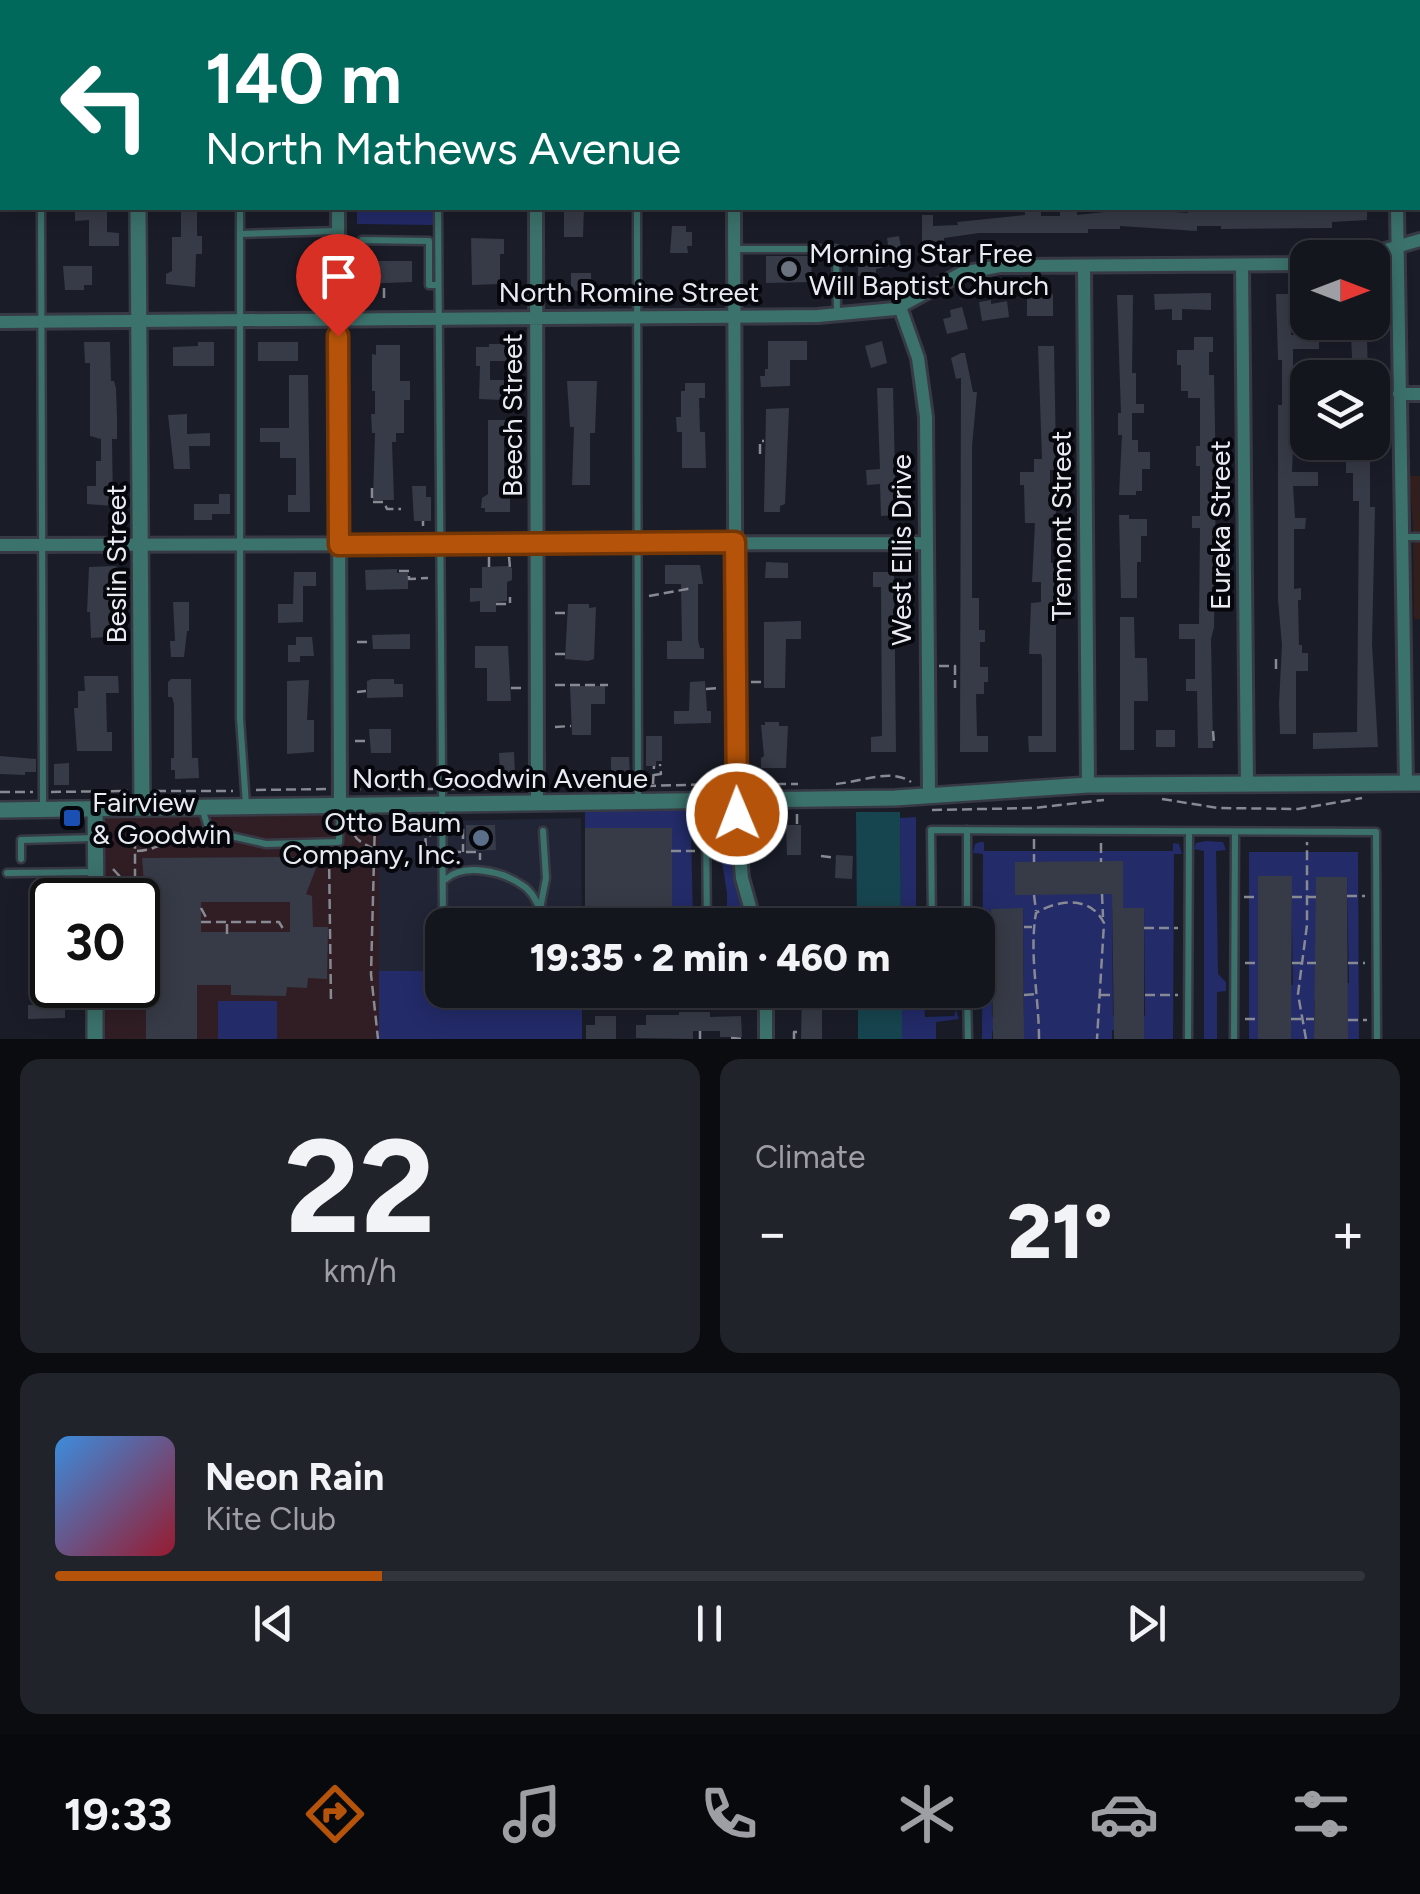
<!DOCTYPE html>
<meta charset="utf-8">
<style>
:root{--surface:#14161e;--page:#21232b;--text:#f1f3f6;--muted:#9d9fa4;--line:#33353c;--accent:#b45309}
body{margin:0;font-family:Figtree,sans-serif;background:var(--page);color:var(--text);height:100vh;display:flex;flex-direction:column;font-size:38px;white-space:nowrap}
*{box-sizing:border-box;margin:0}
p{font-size:32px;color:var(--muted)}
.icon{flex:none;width:55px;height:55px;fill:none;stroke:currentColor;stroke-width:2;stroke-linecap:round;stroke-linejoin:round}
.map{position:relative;height:1039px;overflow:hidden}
.panel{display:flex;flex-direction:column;gap:20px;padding:20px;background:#0b0c10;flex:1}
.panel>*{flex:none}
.top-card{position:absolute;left:0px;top:0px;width:1420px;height:210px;box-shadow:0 5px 25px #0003,0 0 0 2px var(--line);background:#00695c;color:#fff;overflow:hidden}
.needle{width:65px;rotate:90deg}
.fabs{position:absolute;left:1290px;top:240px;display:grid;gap:20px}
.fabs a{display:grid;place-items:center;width:100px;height:100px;border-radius:20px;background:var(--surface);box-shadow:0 5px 25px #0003,0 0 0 2px var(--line);font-size:50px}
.speed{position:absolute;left:30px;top:878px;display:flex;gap:20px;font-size:50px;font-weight:700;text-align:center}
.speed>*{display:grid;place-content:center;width:130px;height:130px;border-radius:50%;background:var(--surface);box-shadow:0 5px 25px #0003,0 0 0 2px var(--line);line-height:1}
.speed .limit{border:5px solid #111;border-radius:15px;background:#fff;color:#111}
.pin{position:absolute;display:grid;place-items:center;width:85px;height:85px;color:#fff;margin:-102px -42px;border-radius:50% 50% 50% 0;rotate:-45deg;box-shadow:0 0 10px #0007}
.pin .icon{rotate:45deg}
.me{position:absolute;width:110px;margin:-55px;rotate:359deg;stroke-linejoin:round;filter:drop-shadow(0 0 8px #0008)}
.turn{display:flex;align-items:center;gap:35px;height:210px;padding:0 40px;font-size:45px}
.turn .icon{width:130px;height:130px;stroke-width:2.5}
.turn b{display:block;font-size:70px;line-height:85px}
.big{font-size:75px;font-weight:800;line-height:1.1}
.panel .card{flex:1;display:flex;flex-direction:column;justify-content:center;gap:15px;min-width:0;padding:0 35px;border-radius:20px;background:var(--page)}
.panel .dial{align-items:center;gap:0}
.dial b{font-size:130px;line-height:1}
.song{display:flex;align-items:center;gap:30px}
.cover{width:120px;height:120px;border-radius:15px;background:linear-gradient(135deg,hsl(210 70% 55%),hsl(350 70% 35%))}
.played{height:10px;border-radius:5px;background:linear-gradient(90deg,var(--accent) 25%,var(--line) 25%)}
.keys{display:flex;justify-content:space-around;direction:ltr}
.heat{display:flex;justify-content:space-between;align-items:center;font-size:55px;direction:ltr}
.panel .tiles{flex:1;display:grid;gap:20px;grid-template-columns:1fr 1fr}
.card:last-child{grid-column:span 2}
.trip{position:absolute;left:425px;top:908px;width:570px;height:100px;border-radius:20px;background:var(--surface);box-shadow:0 5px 25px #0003,0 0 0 2px var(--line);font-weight:800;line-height:100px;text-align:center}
.tab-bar{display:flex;height:160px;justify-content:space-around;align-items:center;background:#08090c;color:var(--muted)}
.tab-bar .icon{width:70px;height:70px}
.tab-bar .current{color:var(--accent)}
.tab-bar b{font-size:45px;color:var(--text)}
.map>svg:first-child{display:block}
.commercial{fill:#321f1d}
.built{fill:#212536}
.education{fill:#301e24}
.green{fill:#232b69;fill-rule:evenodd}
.water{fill:#17454f}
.building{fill:#373b47;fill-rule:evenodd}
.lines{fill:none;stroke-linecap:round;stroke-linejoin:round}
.service-casing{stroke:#373a44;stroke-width:11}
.minor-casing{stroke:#373a44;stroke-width:18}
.tertiary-casing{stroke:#373a44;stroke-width:20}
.path{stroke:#878993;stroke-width:2.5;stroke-dasharray:10 5;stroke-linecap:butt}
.service{stroke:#3c726c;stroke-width:6}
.minor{stroke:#3c726c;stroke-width:12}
.tertiary{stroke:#3c726c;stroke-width:15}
.route-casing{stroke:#753606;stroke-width:25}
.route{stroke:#b45309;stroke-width:18}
.worship-dot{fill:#6b7280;stroke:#06070c;stroke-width:4}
.transit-dot{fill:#1a4fb4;stroke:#06070c;stroke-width:4}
.service-dot{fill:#5c6f8a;stroke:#06070c;stroke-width:4}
.labels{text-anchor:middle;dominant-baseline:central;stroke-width:8;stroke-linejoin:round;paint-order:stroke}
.poi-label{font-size:28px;fill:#e9ebf3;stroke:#06070c;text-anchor:start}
.street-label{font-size:28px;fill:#e9ebf3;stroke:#06070c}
</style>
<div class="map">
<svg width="1420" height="1039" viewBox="0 0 1420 1039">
<rect width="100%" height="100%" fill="#1a1d28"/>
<path class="commercial" d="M1409 476H1420V619H1414L1413 521Z"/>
<path class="built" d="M581 818 582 925H442V971H379L378 822Z"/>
<path class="education" d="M379 808V1039H100V985H138V900H99V813Z"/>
<path class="green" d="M885 0H1152L885 2Z
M357 208H436V225L357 224Z
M713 806 726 809 733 873 748 925H727V893L716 824H701L691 828 693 925H682V913L671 912V828H585V808Z
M916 817V925H901L900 818Z
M1206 841 1223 842 1226 850 1216 851 1218 974 1226 982V991L1217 992V1039H1204V851L1194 849 1196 843Z
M980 842H984V851H1173V843L1179 844 1182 854H1174L1173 1039H1144L1143 1030H1112V1039H1024L1023 1031H992V1039H982L983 854 973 853 975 844ZM1112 908H1144L1145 1016H1113ZM991 909H1023L1024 1017H992Z
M1249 852H1358L1359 1039H1348L1347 1000 1314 1001V1039H1291L1290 1000 1258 1001V1039H1249ZM1258 876H1291L1293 985 1260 986ZM1347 878 1349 983 1317 985Z
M379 971H442V990H582V1039H379Z
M902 990H916V999H924L925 1017 954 1016 956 1010 959 1019 936 1022V1039H902Z
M218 1001H277V1039H218Z"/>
<path class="water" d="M856 812H900L901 925H857Z
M858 990H902V1039H858Z"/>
<path class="building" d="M75 208H107V232L119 233V246H89V220L75 221Z
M181 208H197V236H202V254H196L195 287 166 284V274L172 271V237H181Z
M564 208H584L583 237H564Z
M1025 208H1041V216H1060V208H1077V215L1133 209 1188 213V210H1201L1339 211V208H1367V220L1332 222V228L1221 229V226H1197V231L1120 226V229H1088V233H979L944 238V242H922V215H933V226L958 225 957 222 1025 215Z
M672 226H686V232H692V246H687L688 253H670Z
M899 236 901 247 908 245 912 260 876 269V276H858V260H890L887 238Z
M471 238 504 239V254H500V284L472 285Z
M766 256H811L812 282 766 283Z
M360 261H412V282L357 284Z
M63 266H92V285H84V290H65Z
M571 273H591V293L571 290Z
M1211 293V310L1182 309V320H1172V309L1155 310 1154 294Z
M1053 294V316H1027V295Z
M1276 294H1291V335H1319V349H1293V372H1298V405H1308V419H1294L1292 472H1318V486H1293L1295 518H1306L1305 529H1294V589L1301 588V600H1298L1299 645H1302V653H1308V671H1296V734H1280L1279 703 1282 645 1278 600V405H1282V360H1278Z
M1117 295H1133L1132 373H1136V404H1144V413H1132V440H1138V452H1150V469H1142V491H1136V495H1119L1122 435H1118V413H1121Z
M991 300V304L1007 301 1009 317 982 321 979 302Z
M962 307 968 329 947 334 943 319 951 317 950 310Z
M1351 336H1367L1368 378H1353Z
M1194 337H1213V352H1209V375H1214L1216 481 1214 627 1211 639 1213 748H1198L1197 691H1186V679H1195V639H1179V624H1199L1200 528H1192V516H1200V466H1196V446H1200V398H1188V391H1181V365H1177V350H1194Z
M768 341H807V360H790V386L761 387 760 376H765V369H768Z
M882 341 887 363 871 368 865 346Z
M84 342H110L111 381H114L116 388 117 418V439H112L113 506 87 504V486H96V461H101V439L90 436V363H85Z
M198 342H214V366H173V347L198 346Z
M258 342H298V361H258Z
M489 344H508V361H490V380H504L503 400 479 399 480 366H476V347H489Z
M376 345H400V381H410V400H404V433H396V442H392L394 500H373L375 433H372L371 414H375V391H372V354L376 355Z
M1038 346H1054L1056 454 1054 470H1050V494H1056V523H1051V563H1056V752H1029L1028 736H1042V659L1041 654H1029L1031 603 1041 602V582H1032L1035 523H1025L1024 485H1020V472H1034V459H1042Z
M961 353H965L973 392H977L972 446V598H979V630H985V642H980V667H988V682H984V694H976L977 736H988V752H960L961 378 956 379 951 358Z
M289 375H308L310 512H288V495H296V458H280V442H260V428H289Z
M567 381H597L595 433H590V485H572L574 427H570Z
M685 383H705V398H699L700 432H705L706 468H682V432H677L676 417H681V391H685Z
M877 388H893L896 515 881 516 880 484 867 485 866 470 880 469Z
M789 408 785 504 780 506V512H764L766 409Z
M187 414V434L210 433V446H189L190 469H174L168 415Z
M488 420H511V442H504V498H510V512H485V508H481L482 498 488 494Z
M1351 443H1370V507H1375L1372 644 1378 747 1313 749V733L1357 732 1359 501H1353V473H1346V451H1351Z
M412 486H426V497H431V521H414Z
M219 494H230V514H212V520H194V504H219Z
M1119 515H1129V519H1147V536H1141V562H1137V598H1121Z
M766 562 788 563V578H765Z
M665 565H700L703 584H698V640L700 648H704V659H667V641H682L681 584H665Z
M115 566 119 568 117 624H120V636L91 638 90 612H87L89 567Z
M508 566 512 568V580L507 582V601L496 602V612H480V601L470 602V588H482V567Z
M397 569V573H408V589L366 590 365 570Z
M294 572H316V586H303V622L278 623V604H293Z
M873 572H894L896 752H871V737L882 736 881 587H873Z
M173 602H189V631H187L184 657H171L170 641H175Z
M568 604H589V608L596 607 594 659 588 661 565 659Z
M1120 617H1134L1135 658H1147L1148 701H1134V750H1120Z
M801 621V639H786L785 688H764V622Z
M410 634V649H373L372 635Z
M296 637H312L314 656H300V662H288V645H296Z
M475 646H508L511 701H487V668H475Z
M84 676H118L119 693H106L107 732H112V751H77L74 708H78V691H85Z
M171 679H191L192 758H198L199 778 175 779V770H171V758H174V704L172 697H168V682Z
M372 679H394V684H403V697L367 698V681Z
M309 680 307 720H314V752L287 754V681Z
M705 681 707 711H711V723L674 724V711H689L690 682Z
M570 686H605V704H591V735H572Z
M765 722H779V726H788L786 768H761V758L764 756 761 725H765Z
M369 729H391V753H371Z
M1156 730H1175V747H1156Z
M646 736H662V761H656V766H646Z
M514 752 515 773 500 774 499 753Z
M0 756 36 759V772H25V775L0 774Z
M611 757H629L630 775H611Z
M69 763V785H54V764Z
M466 825H495L496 850 466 851Z
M786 825H801V855H787Z
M585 828H672V911H643V925H585Z
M836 855 853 856 852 879 835 878Z
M293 857 318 863 306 894 312 896 313 927H328L327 979 308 978 307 988 287 987 286 996 231 995V985H197V1039H146V977H138V883H144L142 858ZM201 902H290V932H201Z
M1123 861V908H1144V1039H1114L1112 894 1015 895V862Z
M1258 876H1292L1291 1039H1258Z
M1316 877H1347L1348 1039H1314Z
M1023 908 1024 1039H993L991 909Z
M802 990H822V1039H801Z
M65 1004V1018L28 1019V1005Z
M679 1012H710V1017L741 1016 742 1037H720V1031H693V1039L636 1038V1025H646V1015H679Z
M595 1016H616V1039H586V1025H595Z"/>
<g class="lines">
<g class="service-casing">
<path id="service" d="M38 0V2
M237 0V2
M636 0V2
M437 2V0
M41 208 43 806
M240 208V718L246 805
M438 208 443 925
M637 208 638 801
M240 234 337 231
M734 249H836L837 313
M338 251H358L362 240 429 241V285H438
M1404 537H1420
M202 808 209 831 266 844 339 842 340 805
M706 827 707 925
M967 830V925
M21 859V840L94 838
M7 873 94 872
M446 879C465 863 502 871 522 885 532 891 536 901 541 911
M537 925 546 878 543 831
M932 925 931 830 1376 832 1377 1039
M933 990V1003L967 1002
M967 990 968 1039
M1188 1039 1189 832
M1234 1039 1235 832"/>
</g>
<g class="minor-casing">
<path id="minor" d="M337 0V2
M535 0V2
M733 0V2
M1383 2 1384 0
M0 57H2
M1418 92H1420
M338 208 340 804
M536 208 537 802
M734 208 736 801 742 878 755 925
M1397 208 1406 783
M1358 258 1420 240
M1242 265 1247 785
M1084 266 1088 785
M900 307 918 358 926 417 929 796
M0 322 818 316 895 309 962 273 1000 266 1308 264
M1399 394H1420
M0 545 926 543
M766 990V1039"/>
</g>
<g class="tertiary-casing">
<path id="tertiary" d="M137 0V2
M138 208 142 807
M95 808 96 900
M0 810 895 798 1088 785 1420 783
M95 985V1039"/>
</g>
<path class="path" d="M791 2V0
M897 2V0
M1095 2V0
M384 288V300
M760 454V441H764
M372 488V502H384L387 509H401
M423 521V526
M489 557V567
M509 557 510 568
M399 571H409V579L428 578
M649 596 693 588
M496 604H510V597
M555 613H569
M357 642H372
M555 654H565
M939 666H955V688
M1276 669V658H1280
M751 682H764
M555 685H608
M511 688H522
M706 689 721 688
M357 692 366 691
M555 727 571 726
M1213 731 1214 744
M355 741H368
M654 775 661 774 660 764
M653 784 654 766
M746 784H798
M836 784C859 782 892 768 911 782
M646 786 723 784
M551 787 628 786
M351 789H433
M451 789 523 788
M256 790 328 789
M156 791H233
M0 792H33
M51 792 128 791
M1162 799 1218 808 1298 809 1362 798
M932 810 1034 808 1104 800
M797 814V825
M352 820C351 838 358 841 374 849
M375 821 371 974 378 1039
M451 826H463V852
M431 836 425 831 426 848H433
M1034 839V862
M1101 843V862
M137 851C160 850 169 836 194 842L203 835
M671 851H695
M451 852H480V860
M329 854 331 1003
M821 856 836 858
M113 869 125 882
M1102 894 1103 917
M113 895 126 883 135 882V822
M1034 895 1036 911
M1347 896H1365
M1244 897H1258
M1292 897H1316
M201 908 208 921
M201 922H279L285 932
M227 924V934
M1024 927H1032
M978 928H991
M1144 928H1178
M1245 963H1258
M1292 963H1316
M1348 963H1365
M792 993V1002L802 1004
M978 994H991
M1024 995 1036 994
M1100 995H1113
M1145 995H1178
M1245 1019H1258
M1291 1019H1314
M1348 1020H1367
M731 1038 744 1039
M700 1039V1031
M794 1039V1032H801
M1039 1039C1039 998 1030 960 1035 919L1036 913C1059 899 1091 896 1104 923L1097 1039
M1306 1039 1298 994 1307 925V842"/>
<use href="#service" class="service"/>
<use href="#minor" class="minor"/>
<use href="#tertiary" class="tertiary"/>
</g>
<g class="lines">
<g class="route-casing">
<path id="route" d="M338 336 339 545 735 542 737 814"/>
</g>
<use href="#route" class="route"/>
</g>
<circle class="worship-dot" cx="789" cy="269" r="10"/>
<rect class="transit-dot" x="62" y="808" width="20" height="20" rx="5"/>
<circle class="service-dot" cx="481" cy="838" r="10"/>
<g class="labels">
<g class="poi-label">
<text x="809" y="253">Morning Star Free<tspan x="809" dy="32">Will Baptist Church</tspan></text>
<text x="92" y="802">Fairview<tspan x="92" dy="32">&amp; Goodwin</tspan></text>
<text x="461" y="822" text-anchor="end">Otto Baum<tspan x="461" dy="32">Company, Inc.</tspan></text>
</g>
<g class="street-label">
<text x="629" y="292">North Romine Street</text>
<text transform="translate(512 415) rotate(-90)">Beech Street</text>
<text transform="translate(1220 525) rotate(-90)">Eureka Street</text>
<text transform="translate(1061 526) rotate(-90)">Tremont Street</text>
<text transform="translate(901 550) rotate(-90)">West Ellis Drive</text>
<text transform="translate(116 564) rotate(-90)">Beslin Street</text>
<text x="500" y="778">North Goodwin Avenue</text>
</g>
</g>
</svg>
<div class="fabs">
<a><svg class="needle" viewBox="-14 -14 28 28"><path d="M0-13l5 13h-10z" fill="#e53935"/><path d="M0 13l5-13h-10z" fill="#9d9fa4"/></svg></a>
<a><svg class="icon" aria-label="layers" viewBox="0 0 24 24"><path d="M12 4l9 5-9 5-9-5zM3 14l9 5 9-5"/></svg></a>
</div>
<div class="speed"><div class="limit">30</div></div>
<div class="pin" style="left:338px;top:336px;background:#d93025"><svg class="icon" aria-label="arrive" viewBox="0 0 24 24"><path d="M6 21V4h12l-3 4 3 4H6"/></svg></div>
<svg class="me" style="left:737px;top:814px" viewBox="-20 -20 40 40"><circle r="17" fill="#b45309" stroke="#fff" stroke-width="3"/><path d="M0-11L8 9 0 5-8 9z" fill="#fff"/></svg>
<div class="trip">19:35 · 2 min · 460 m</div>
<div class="top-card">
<div class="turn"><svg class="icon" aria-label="left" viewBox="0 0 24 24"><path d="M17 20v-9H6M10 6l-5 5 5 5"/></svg><div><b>140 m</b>North Mathews Avenue</div></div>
</div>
</div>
<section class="panel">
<div class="tiles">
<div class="card dial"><b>22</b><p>km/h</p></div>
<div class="card"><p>Climate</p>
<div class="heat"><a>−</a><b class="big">21°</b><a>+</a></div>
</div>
<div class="card">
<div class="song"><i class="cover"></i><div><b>Neon Rain</b><p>Kite Club</p></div></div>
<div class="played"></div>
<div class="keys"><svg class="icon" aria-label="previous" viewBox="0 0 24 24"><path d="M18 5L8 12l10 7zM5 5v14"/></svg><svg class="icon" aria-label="pause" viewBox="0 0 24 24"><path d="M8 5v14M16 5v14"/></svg><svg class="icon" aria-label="next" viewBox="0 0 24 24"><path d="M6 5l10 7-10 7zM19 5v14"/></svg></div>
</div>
</div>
</section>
<nav class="tab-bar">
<b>19:33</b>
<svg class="icon current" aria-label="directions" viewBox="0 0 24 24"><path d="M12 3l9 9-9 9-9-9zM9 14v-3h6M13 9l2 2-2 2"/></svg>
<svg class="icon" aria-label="music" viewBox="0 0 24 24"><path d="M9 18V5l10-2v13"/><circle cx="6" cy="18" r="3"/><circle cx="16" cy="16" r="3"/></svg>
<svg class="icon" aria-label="phone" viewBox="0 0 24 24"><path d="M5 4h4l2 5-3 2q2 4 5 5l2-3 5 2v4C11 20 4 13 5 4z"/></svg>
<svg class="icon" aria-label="climate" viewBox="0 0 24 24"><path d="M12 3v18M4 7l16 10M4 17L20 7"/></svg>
<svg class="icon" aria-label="car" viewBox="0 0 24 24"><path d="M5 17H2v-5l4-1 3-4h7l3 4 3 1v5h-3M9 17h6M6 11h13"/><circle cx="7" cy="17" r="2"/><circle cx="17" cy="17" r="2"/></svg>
<svg class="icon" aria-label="filters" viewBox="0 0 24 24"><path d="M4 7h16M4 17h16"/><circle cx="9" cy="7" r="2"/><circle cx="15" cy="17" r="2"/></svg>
</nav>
